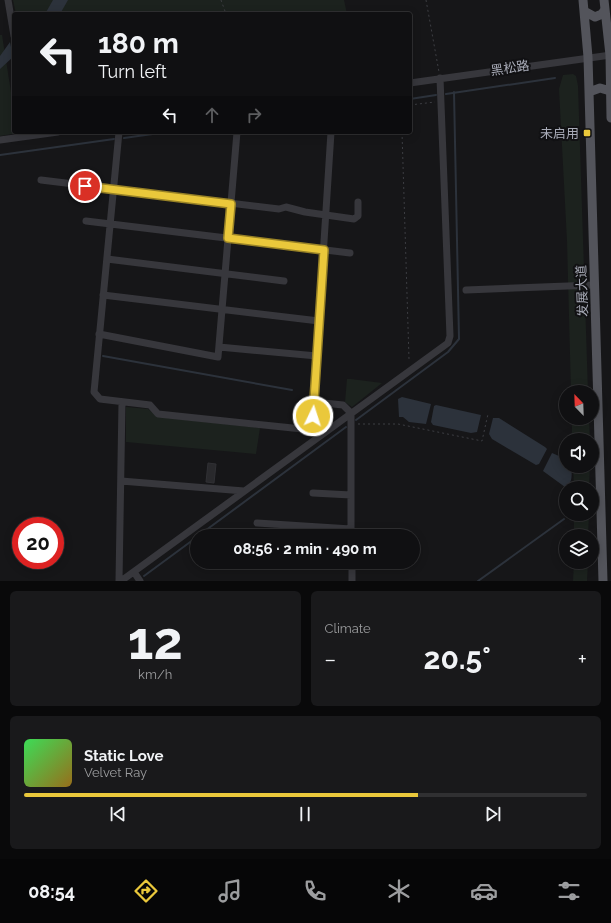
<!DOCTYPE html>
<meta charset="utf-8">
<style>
:root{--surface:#101012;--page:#19191b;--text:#f1f3f6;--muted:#9c9d9f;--line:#303032;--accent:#eac83b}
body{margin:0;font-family:Raleway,"Noto Sans SC",sans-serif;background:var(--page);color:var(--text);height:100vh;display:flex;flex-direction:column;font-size:15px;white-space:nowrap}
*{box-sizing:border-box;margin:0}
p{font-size:13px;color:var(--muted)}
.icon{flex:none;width:22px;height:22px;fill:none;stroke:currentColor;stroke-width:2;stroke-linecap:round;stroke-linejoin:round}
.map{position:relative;height:581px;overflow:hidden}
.details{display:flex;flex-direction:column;gap:10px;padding:10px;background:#09090a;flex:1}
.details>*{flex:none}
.guide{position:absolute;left:12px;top:12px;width:400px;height:122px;border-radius:4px;box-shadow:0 2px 10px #0003,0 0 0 1px var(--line);background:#101012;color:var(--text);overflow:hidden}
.needle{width:26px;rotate:337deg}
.controls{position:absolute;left:559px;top:385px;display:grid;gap:8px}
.controls a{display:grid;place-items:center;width:40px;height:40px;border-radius:50%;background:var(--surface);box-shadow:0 2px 10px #0003,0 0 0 1px var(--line);font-size:20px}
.speed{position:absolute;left:12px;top:517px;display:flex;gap:8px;font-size:20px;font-weight:700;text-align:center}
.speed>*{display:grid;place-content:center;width:52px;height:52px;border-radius:50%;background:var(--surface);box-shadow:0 2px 10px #0003,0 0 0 1px var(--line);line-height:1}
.speed .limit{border:6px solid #d22;background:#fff;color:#111}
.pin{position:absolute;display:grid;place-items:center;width:34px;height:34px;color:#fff;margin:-17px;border:2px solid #fff;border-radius:50%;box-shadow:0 1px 4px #0007}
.me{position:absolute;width:44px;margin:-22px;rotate:4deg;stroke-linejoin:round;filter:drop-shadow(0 0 3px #0008)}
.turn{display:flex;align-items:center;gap:14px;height:84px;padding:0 20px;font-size:18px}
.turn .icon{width:52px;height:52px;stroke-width:2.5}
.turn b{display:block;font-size:28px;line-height:34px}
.lanes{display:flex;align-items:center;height:38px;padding:0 20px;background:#0003;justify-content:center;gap:20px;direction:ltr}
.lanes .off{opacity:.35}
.big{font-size:30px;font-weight:700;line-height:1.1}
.details .card{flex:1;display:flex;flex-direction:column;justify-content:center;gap:6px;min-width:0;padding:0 14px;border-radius:6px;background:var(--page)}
.details .dial{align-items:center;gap:0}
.dial b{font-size:52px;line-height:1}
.song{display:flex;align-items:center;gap:12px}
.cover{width:48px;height:48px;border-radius:6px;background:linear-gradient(135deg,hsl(130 70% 55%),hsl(40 70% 35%))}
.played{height:4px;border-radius:2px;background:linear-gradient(90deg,var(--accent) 70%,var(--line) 70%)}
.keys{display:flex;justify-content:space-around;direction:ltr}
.heat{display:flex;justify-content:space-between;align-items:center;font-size:22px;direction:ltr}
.details .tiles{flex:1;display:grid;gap:10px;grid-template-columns:1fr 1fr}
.card:last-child{grid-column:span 2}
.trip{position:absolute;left:190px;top:529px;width:230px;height:40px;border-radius:20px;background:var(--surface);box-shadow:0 2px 10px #0003,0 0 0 1px var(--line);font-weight:700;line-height:40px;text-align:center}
.menu{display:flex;height:64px;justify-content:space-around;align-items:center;background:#060607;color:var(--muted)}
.menu .icon{width:28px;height:28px}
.menu .selected{color:var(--accent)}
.menu b{font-size:18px;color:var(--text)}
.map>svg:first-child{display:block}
.green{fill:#1c221e}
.water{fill:#2c323b}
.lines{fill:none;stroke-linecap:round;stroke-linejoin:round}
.stream{stroke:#2c323b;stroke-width:2}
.building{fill:#29292c;stroke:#303034}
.path{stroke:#3d3e43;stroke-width:1;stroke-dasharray:2 3;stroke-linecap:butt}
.minor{stroke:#37373c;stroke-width:7}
.major{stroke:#53545b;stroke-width:9}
.route-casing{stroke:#988226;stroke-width:10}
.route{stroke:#eac83b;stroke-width:7}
.poi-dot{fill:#eac83b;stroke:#111113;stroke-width:1.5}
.labels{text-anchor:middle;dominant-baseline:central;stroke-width:4;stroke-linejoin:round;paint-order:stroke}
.street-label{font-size:13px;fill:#a8abb7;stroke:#111113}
.poi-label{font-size:13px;fill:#a8abb7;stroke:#111113;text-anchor:end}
</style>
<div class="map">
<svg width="611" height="581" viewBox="0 0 611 581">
<rect width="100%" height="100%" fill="#161618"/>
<path class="green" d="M13 0H344L347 14H16Z
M0 35H2L14 111V132L18 133 0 136Z
M573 74 576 76 578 86 588 392H571L567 241 559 89 563 75Z
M347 379H351L382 383 352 407 345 402Z
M126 407 148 409 158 417 260 428 256 454 126 442Z
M572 418H589L590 440H572Z
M573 466H590L589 488H574Z
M574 514H589L588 536H574Z
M574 562H588L587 581H573Z"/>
<path class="water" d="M53 0H68L60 14H45Z
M10 42 13 57 0 69V56Z
M402 397 431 404 426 424 409 422 403 417H399L398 399Z
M436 405 481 415 477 432 471 433 433 425 431 422 434 406Z
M493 418H499L545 447 547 449 539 464 536 465 492 439 489 434Z
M552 453 566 459V466H571C572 473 573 485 565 487L543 471Z"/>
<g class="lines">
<path class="stream" d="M446 94 555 78
M410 99 436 95
M124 138 167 132
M0 155 114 139
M103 356 292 390
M356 420 448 352 459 339 454 92
M198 536 346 427
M144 576 197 537
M478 581 564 519"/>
</g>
<path class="building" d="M208 463 216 464 214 483 206 482Z"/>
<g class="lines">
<path class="path" d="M221 0 226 14
M426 0 439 72
M410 105 435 102
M402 132 409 359
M358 424H398L482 441 488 414"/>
<path class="minor" d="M8 0 14 36
M410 83 611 55
M119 132 94 392 100 399 150 405 158 414 312 430 331 132
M0 140 58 132
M41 180 279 209 286 207 305 212 354 219 358 216V202
M86 221 350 253
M107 259 284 281
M466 290 594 285
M103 295 319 321
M99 334 218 357 237 132
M219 347 317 356
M314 402 343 405 351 413V536
M121 481 244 491
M313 493 351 495
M257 523 351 529
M311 562 352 565
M352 562V581
M134 572 140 581
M119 581 122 402
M121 581 448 343 450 336 440 78"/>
<path class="major" d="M583 0 588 57 603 581
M604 0 610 55 611 118
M584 11 595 17 602 14 605 9
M589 92 600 88 610 91"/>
</g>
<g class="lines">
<g class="route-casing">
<path id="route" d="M85 186 231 204 228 238 324 250 313 416"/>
</g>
<use href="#route" class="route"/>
</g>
<rect class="poi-dot" x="583" y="129" width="8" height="8" rx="2"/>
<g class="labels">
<g class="street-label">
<text transform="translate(510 68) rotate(-8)">黑松路</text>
<text transform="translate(582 291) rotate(-92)">发展大道</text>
</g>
<g class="poi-label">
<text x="579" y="133">未启用</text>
</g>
</g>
</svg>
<div class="controls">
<a><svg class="needle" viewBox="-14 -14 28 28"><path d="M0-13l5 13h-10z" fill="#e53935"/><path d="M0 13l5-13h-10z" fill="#9c9d9f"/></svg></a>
<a><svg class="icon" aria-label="sound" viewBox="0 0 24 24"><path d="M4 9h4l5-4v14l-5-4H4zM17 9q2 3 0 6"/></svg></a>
<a><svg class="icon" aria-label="search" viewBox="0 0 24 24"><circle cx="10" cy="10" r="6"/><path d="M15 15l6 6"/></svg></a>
<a><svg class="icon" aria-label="layers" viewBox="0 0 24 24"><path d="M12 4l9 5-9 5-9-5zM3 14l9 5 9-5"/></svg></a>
</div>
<div class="speed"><div class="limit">20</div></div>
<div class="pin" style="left:85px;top:186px;background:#d93025"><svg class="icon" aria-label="arrive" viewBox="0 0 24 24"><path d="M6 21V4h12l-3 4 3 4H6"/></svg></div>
<svg class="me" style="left:313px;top:416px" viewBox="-20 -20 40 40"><circle r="17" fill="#eac83b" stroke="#fff" stroke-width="3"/><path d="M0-11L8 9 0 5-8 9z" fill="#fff"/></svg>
<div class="trip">08:56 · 2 min · 490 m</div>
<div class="guide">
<div class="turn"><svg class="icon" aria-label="left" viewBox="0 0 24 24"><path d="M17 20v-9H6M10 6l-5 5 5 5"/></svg><div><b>180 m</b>Turn left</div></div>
<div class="lanes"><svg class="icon" aria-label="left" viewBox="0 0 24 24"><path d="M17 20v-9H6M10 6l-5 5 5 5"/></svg><svg class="icon off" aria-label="ahead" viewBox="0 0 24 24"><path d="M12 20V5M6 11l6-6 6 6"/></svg><svg class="icon off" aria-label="right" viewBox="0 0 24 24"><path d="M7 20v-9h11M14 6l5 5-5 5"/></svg></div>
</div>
</div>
<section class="details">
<div class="tiles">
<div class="card dial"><b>12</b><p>km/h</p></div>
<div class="card"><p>Climate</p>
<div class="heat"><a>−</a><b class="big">20.5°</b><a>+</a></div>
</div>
<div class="card">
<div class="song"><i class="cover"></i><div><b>Static Love</b><p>Velvet Ray</p></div></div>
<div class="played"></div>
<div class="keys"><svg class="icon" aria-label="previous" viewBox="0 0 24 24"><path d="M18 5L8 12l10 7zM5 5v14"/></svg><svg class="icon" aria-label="pause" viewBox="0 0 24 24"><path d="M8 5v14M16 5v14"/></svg><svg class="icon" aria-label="next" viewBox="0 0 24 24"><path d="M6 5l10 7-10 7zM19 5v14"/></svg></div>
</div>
</div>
</section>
<nav class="menu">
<b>08:54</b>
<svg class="icon selected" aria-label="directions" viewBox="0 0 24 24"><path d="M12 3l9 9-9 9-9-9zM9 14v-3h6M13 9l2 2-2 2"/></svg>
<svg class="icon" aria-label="music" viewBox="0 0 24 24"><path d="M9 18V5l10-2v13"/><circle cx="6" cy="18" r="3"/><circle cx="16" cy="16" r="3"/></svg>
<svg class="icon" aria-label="phone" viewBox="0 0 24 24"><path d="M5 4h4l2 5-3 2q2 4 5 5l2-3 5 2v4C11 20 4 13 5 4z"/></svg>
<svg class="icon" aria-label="climate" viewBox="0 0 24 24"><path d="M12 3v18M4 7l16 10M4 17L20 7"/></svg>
<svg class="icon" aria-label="car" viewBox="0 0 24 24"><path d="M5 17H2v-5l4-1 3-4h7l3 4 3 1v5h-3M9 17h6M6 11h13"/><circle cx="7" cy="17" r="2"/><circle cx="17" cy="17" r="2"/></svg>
<svg class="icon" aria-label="filters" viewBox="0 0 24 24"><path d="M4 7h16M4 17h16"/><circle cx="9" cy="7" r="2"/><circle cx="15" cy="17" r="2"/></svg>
</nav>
